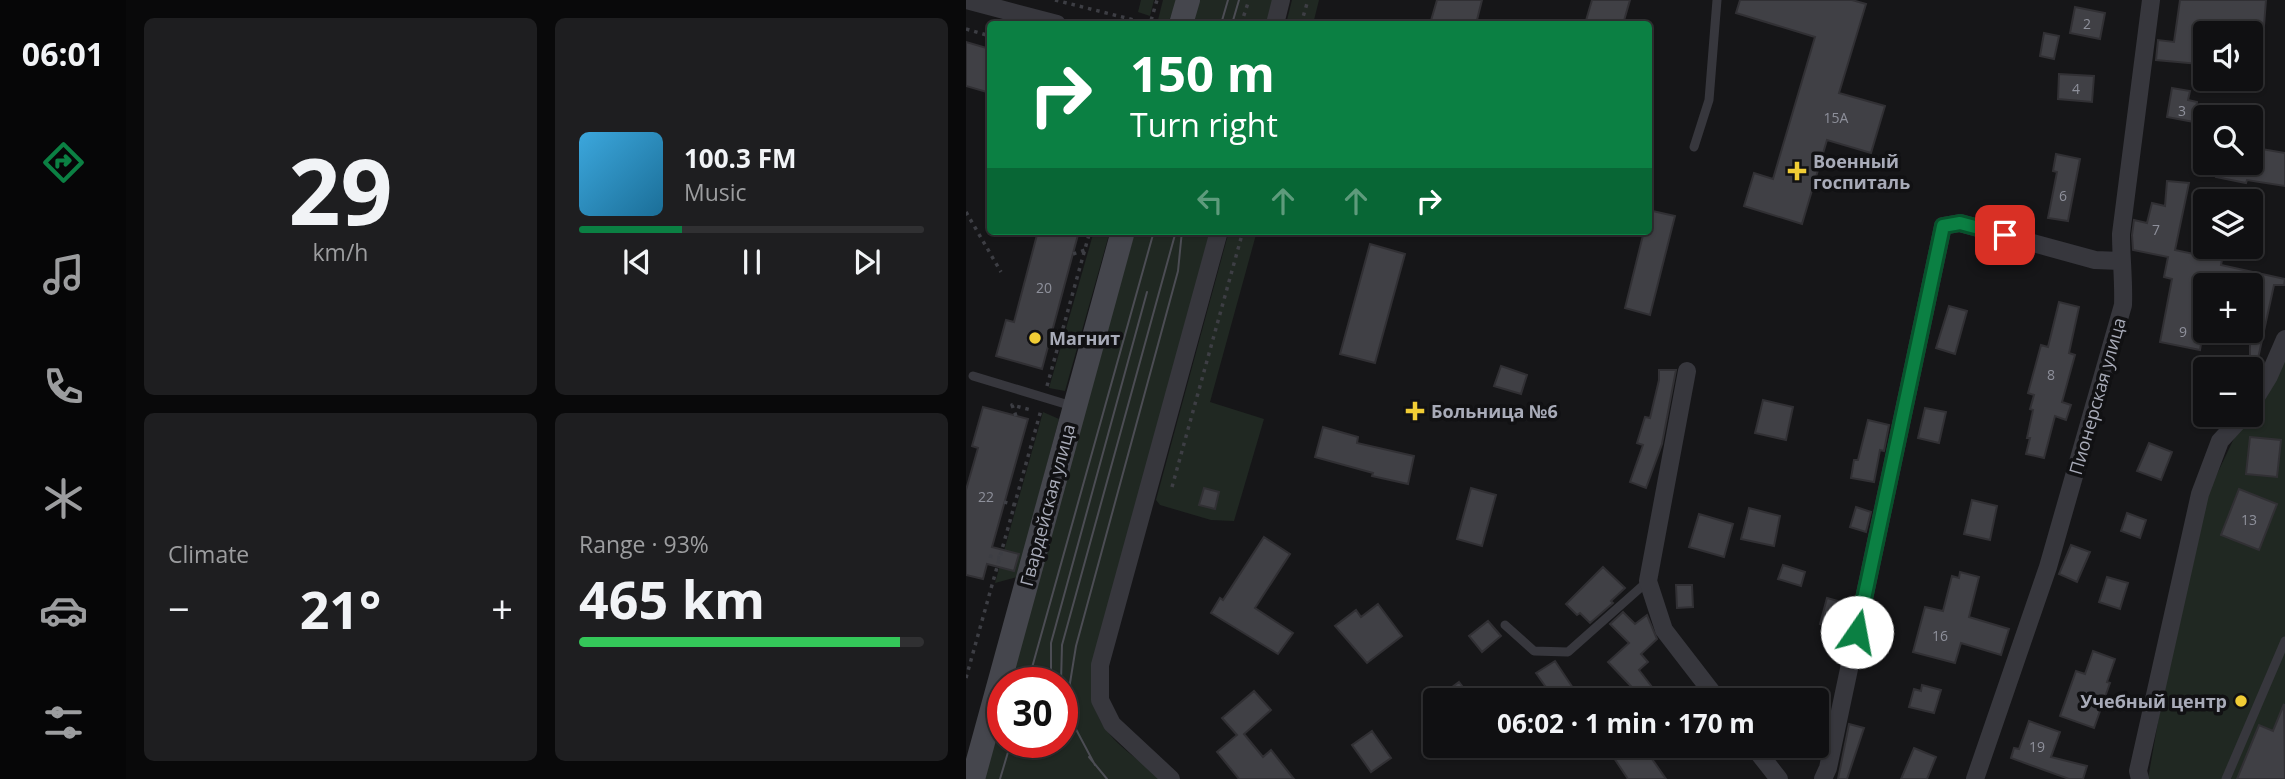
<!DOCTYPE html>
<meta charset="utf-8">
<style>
:root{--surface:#101012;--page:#1e1e20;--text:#f1f3f6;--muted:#9c9d9f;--line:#303032;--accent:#0b8043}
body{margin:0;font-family:"Open Sans",sans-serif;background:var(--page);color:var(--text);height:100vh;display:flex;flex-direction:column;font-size:26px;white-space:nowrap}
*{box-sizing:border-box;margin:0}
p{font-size:23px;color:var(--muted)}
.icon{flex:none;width:38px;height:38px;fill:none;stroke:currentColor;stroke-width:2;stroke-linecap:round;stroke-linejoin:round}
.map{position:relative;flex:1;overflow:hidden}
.panel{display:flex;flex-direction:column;gap:18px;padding:18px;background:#09090a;width:840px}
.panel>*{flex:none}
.hud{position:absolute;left:21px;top:21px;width:665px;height:214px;border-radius:7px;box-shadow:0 2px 5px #0004,0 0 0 2px var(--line);background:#0b8043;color:#fff;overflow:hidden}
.tools{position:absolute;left:1227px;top:21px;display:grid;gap:14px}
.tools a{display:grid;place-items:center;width:70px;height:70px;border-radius:7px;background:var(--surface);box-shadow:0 2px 5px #0004,0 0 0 2px var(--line);font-size:35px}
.speed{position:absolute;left:21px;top:667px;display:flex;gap:14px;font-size:35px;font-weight:700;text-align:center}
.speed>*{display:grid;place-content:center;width:91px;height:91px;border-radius:50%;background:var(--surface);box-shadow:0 2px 5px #0004,0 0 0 2px var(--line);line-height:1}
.speed .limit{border:10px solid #d22;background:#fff;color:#111}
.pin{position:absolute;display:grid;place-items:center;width:60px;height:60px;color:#fff;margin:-30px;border-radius:14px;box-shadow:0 4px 10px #0006}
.me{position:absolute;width:77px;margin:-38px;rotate:12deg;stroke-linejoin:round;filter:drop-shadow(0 0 5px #0008)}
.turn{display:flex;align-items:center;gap:24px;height:147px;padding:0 28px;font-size:32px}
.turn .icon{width:91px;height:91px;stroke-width:2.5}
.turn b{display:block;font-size:49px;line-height:60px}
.lanes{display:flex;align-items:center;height:66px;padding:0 28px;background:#0003;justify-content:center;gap:35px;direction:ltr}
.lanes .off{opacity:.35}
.big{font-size:52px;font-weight:700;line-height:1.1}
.panel .tile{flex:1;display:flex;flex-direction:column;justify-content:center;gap:10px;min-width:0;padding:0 24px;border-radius:10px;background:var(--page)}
.panel .dial{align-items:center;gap:0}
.dial b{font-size:91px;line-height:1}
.song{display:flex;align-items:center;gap:21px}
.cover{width:84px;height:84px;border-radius:10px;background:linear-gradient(135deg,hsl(200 70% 55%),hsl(200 70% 35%))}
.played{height:7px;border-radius:4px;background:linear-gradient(90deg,var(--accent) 30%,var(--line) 30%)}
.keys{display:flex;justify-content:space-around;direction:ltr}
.heat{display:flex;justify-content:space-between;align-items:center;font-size:38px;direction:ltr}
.charge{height:10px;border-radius:5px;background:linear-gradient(90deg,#34c759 93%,var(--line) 0)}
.panel .tiles{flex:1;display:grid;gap:18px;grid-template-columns:repeat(2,1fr)}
.trip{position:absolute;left:457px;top:688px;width:406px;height:70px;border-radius:7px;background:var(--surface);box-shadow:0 2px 5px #0004,0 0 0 2px var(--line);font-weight:700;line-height:70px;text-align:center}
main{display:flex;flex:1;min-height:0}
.tabs{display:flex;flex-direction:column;width:126px;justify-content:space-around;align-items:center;background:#060607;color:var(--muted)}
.tabs .icon{width:49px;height:49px}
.tabs .current{color:var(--accent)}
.tabs b{font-size:32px;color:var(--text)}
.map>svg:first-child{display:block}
.green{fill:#202822}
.building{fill:#404045;stroke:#313034;stroke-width:2}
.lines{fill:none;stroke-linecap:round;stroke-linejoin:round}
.path{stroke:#3d3e44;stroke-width:3.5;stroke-dasharray:3.5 5;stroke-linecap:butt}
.lane{stroke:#37373d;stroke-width:9}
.street{stroke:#37373d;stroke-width:18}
.secondary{stroke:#45464d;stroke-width:24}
.tram{stroke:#4c4d54;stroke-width:2}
.route-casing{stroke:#07532c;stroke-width:18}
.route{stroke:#0b8043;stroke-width:12}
.poi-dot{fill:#f1cd35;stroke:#111113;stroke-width:2.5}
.labels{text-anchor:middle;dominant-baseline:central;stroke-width:7;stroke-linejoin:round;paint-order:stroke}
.number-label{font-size:14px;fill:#8e909b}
.poi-label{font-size:18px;font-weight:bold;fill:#a8abb8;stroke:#111113;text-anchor:start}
.street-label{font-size:18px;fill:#a8abb8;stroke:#111113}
</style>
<main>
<nav class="tabs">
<b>06:01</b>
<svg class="icon current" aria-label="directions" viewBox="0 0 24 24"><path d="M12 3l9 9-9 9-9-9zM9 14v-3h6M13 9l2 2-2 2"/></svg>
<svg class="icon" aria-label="music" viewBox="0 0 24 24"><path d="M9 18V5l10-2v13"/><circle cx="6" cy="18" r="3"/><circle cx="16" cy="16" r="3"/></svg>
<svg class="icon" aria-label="phone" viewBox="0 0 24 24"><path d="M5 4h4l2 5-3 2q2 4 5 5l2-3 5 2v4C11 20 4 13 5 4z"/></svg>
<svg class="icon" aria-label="climate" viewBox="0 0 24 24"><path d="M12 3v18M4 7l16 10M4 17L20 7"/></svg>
<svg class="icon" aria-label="car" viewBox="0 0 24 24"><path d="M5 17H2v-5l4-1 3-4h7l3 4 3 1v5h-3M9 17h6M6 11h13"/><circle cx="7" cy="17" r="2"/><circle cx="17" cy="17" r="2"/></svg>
<svg class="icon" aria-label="filters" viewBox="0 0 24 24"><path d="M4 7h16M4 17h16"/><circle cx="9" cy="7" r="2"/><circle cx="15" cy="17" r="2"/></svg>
</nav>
<section class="panel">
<div class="tiles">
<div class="tile dial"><b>29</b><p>km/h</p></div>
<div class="tile">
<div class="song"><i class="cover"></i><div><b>100.3 FM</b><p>Music</p></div></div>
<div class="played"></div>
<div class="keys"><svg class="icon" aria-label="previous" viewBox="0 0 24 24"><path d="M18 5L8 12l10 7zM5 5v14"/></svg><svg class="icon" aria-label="pause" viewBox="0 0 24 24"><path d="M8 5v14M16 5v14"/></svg><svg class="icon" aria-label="next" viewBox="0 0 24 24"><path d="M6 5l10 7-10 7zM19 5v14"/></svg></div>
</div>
<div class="tile"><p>Climate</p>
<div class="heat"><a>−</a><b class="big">21°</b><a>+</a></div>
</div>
<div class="tile"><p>Range · 93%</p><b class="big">465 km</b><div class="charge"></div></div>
</div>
</section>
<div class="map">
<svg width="1319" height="779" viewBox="0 0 1319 779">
<rect width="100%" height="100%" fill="#161618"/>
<path class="green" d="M175 0H188L184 16 172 12Z
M197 0H211L203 21 199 24H191Z
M232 0H309L303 24H225Z
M326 0H353L347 24H320Z
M128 231H144L99 391 83 388Z
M169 231H244L126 692C130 736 166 754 198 779H17L37 706V742H96V682H43Z
M263 231H291L244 402 298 419 268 521 245 520 194 505 190 500Z
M1319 360V779H1182L1208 631 1242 493 1271 432Z
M77 412 93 419 51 577 29 583Z"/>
<path class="building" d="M471 0H516L510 24H464Z
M626 0H664L657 24H619Z
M774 0H886L900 4 873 93 919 106 905 153 861 140 836 224 778 206 788 173 807 179 849 37 770 13Z
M1214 0H1300L1298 26 1249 20 1248 32 1237 30 1233 64 1190 60 1192 40 1208 42Z
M1109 7 1139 13 1134 39 1104 33Z
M1078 33 1093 36 1088 59 1074 56Z
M0 42 24 49V93L0 86Z
M1093 74 1128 76 1126 102 1092 99Z
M1206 88 1224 91 1222 100 1231 102 1228 122 1201 117Z
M1284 147 1319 153V186L1281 180 1280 183 1250 177 1253 163H1284Z
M1090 154 1114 159 1102 221 1082 218 1091 172 1087 171Z
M1201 181 1223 183 1209 250 1256 260 1255 265 1319 279 1318 285H1308L1291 363H1284V285H1239V320L1234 350 1194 342 1206 279 1198 277 1202 257 1167 250 1166 235 1168 220 1181 223 1186 203 1199 206Z
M682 210 709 216 684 315 659 308 678 231H682Z
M72 231H113L76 369 30 356 40 320 48 322Z
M404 244 439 254 409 363 374 354Z
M1093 302 1113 307 1103 353 1109 355 1096 402 1105 405 1100 420 1089 416 1078 458 1060 454 1064 438H1061L1067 410 1064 409 1068 395 1062 393 1075 345 1082 347Z
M983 306 1001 311 989 354 970 348Z
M535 366 561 375 555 394 528 386Z
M693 370H710L696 444 680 488 664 482 677 445 671 443 679 417 684 418 693 380Z
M797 400 827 407 820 440 789 433Z
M17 407 62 419 26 547 53 554 48 571 21 564 17 579 0 575V490L12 448 6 446Z
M959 408 980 412 973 443 952 438Z
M902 420 923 425 918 451 914 450 908 482 885 478 888 460H892Z
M357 427 392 437 391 443 448 456 442 484 406 476 407 473 349 457Z
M1284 437 1315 440 1311 477 1280 474Z
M1183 443 1206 452 1195 480 1171 471Z
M238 488 253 492 249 509 233 505Z
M505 488 530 495 516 546 491 539Z
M1273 489 1311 504 1293 550 1255 535Z
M1006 500 1031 506 1024 540 998 534Z
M890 507 905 512 900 532 884 527Z
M783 508 814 516 808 546 775 539Z
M1161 513 1180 520 1174 538 1155 531Z
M733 514 767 524 758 557 723 547Z
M298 537 324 554 289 608 327 633 312 654 245 613 254 598 257 600Z
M1105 545 1124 552 1111 582 1093 574Z
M817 565 839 572 835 586 812 579Z
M637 567 659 588 645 601 647 603 624 623 614 613 611 615 600 604Z
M994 572 1013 577 1003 617 1043 629 1035 655 995 643 989 663 947 652 959 607 977 611 986 576 993 578Z
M1141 577 1162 583 1154 609 1133 602Z
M710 585H726L727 607 711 608Z
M861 598 879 603 872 629 854 624Z
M412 604 436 636 401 663 369 626 390 610 395 617Z
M657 612 669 624 681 615 691 639 675 654 682 662 673 670 696 700H678L642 662 663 643 644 624Z
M522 621 535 636 516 652 503 636Z
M1127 651 1149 659 1141 682 1144 683 1128 728 1094 716 1110 671 1119 674Z
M589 661 615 700H589L570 673Z
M493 682 507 700H469Z
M956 685 975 690 968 713 943 707 948 689 955 691Z
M288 691 305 710 278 734 297 757 305 750 328 779H273L251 752 271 735 256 718Z
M1318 704 1319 779H1271L1293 725 1307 731Z
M1063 721 1094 732 1085 757 1121 766 1117 779H1103L1045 758 1048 748 1053 749Z
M883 724 898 728 881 779H872Z
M406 731 425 758 405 772 386 745Z
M640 746H677L700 779H662Z
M948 748 970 757 961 779H935Z"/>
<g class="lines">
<path class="path" d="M89 0 184 24 191 0
M275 24 283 0
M335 24 342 0
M0 29 24 36
M0 212 35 272
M107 254 119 250
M82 345 93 341
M81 386 124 231
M50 416 46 405 65 410
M206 487 277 231
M38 502 49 505
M23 556 34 558
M0 678 75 410"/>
<path class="lane" d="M728 147 743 100 751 0
M7 376 106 406
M539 625 568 651 602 652 682 581
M1260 779 1319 641"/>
<path class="street" d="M0 0 91 24
M309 24 315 0
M721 371 682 581 698 630 752 700
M1284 407 1303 376 1319 339
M787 746 813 779
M205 779 146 724 134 700V665L253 231
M857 779 862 768 977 226 994 223 1129 260 1155 261
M1009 779 1082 567 1157 305C1158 281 1155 258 1155 234L1185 0
M1174 779 1172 771 1234 494 1254 441 1278 415"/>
<path class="secondary" d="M215 24 222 0
M7 779 157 231"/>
<path class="tram" d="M255 24 262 0
M266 24 273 0
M62 682 188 231
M85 682V643L181 292
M95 682 96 645 210 231
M104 718 129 765
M108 728 104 683 110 646 212 271 216 231
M123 757 141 779
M34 779 45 742"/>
</g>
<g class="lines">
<g class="route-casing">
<path id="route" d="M891 632 977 226 994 223 1039 235"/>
</g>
<use href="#route" class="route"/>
</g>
<g class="poi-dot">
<path d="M827.5 160.5h7v7h7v7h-7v7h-7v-7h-7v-7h7z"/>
<circle cx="69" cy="338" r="7"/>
<path d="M445.5 400.5h7v7h7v7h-7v7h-7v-7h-7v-7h7z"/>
<circle cx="1275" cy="701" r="7"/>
</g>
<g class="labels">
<g class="number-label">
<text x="1121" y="23">2</text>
<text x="1110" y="88">4</text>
<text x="1216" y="110">3</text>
<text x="870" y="117">15А</text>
<text x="1097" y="195">6</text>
<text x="1190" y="229">7</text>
<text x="78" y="287">20</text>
<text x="1217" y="331">9</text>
<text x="1085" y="374">8</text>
<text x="20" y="496">22</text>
<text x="1283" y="519">13</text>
<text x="974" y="635">16</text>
<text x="1071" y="746">19</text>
</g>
<g class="poi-label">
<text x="847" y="161">Военный<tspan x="847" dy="21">госпиталь</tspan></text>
<text x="83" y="338">Магнит</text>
<text x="465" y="411">Больница №6</text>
<text x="1261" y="701" text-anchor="end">Учебный центр</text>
</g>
<g class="street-label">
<text transform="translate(1131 396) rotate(-74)">Пионерская улица</text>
<text transform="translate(81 505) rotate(-75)">Гвардейская улица</text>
</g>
</g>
</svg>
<div class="tools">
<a><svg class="icon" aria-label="sound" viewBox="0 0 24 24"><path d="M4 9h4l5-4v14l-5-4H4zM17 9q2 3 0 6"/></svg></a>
<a><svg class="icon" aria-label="search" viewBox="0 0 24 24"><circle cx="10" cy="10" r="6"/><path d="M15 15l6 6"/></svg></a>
<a><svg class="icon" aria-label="layers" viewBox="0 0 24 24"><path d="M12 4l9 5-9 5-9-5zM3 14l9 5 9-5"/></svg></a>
<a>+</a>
<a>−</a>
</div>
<div class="speed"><div class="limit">30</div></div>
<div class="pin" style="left:1039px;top:235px;background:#d93025"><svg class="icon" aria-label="arrive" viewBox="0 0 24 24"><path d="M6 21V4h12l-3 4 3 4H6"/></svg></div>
<svg class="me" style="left:891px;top:632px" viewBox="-20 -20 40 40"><circle r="19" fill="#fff"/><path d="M0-13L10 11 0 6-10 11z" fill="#0b8043"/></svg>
<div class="trip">06:02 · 1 min · 170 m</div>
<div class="hud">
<div class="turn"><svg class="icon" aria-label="right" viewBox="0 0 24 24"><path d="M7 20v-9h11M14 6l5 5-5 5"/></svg><div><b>150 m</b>Turn right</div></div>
<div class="lanes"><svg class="icon off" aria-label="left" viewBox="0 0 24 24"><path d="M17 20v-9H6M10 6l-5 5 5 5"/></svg><svg class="icon off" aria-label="ahead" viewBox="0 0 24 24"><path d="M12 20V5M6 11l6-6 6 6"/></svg><svg class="icon off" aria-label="ahead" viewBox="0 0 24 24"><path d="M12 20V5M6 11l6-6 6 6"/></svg><svg class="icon" aria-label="right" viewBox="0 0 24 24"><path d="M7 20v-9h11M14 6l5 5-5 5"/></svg></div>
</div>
</div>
</main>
